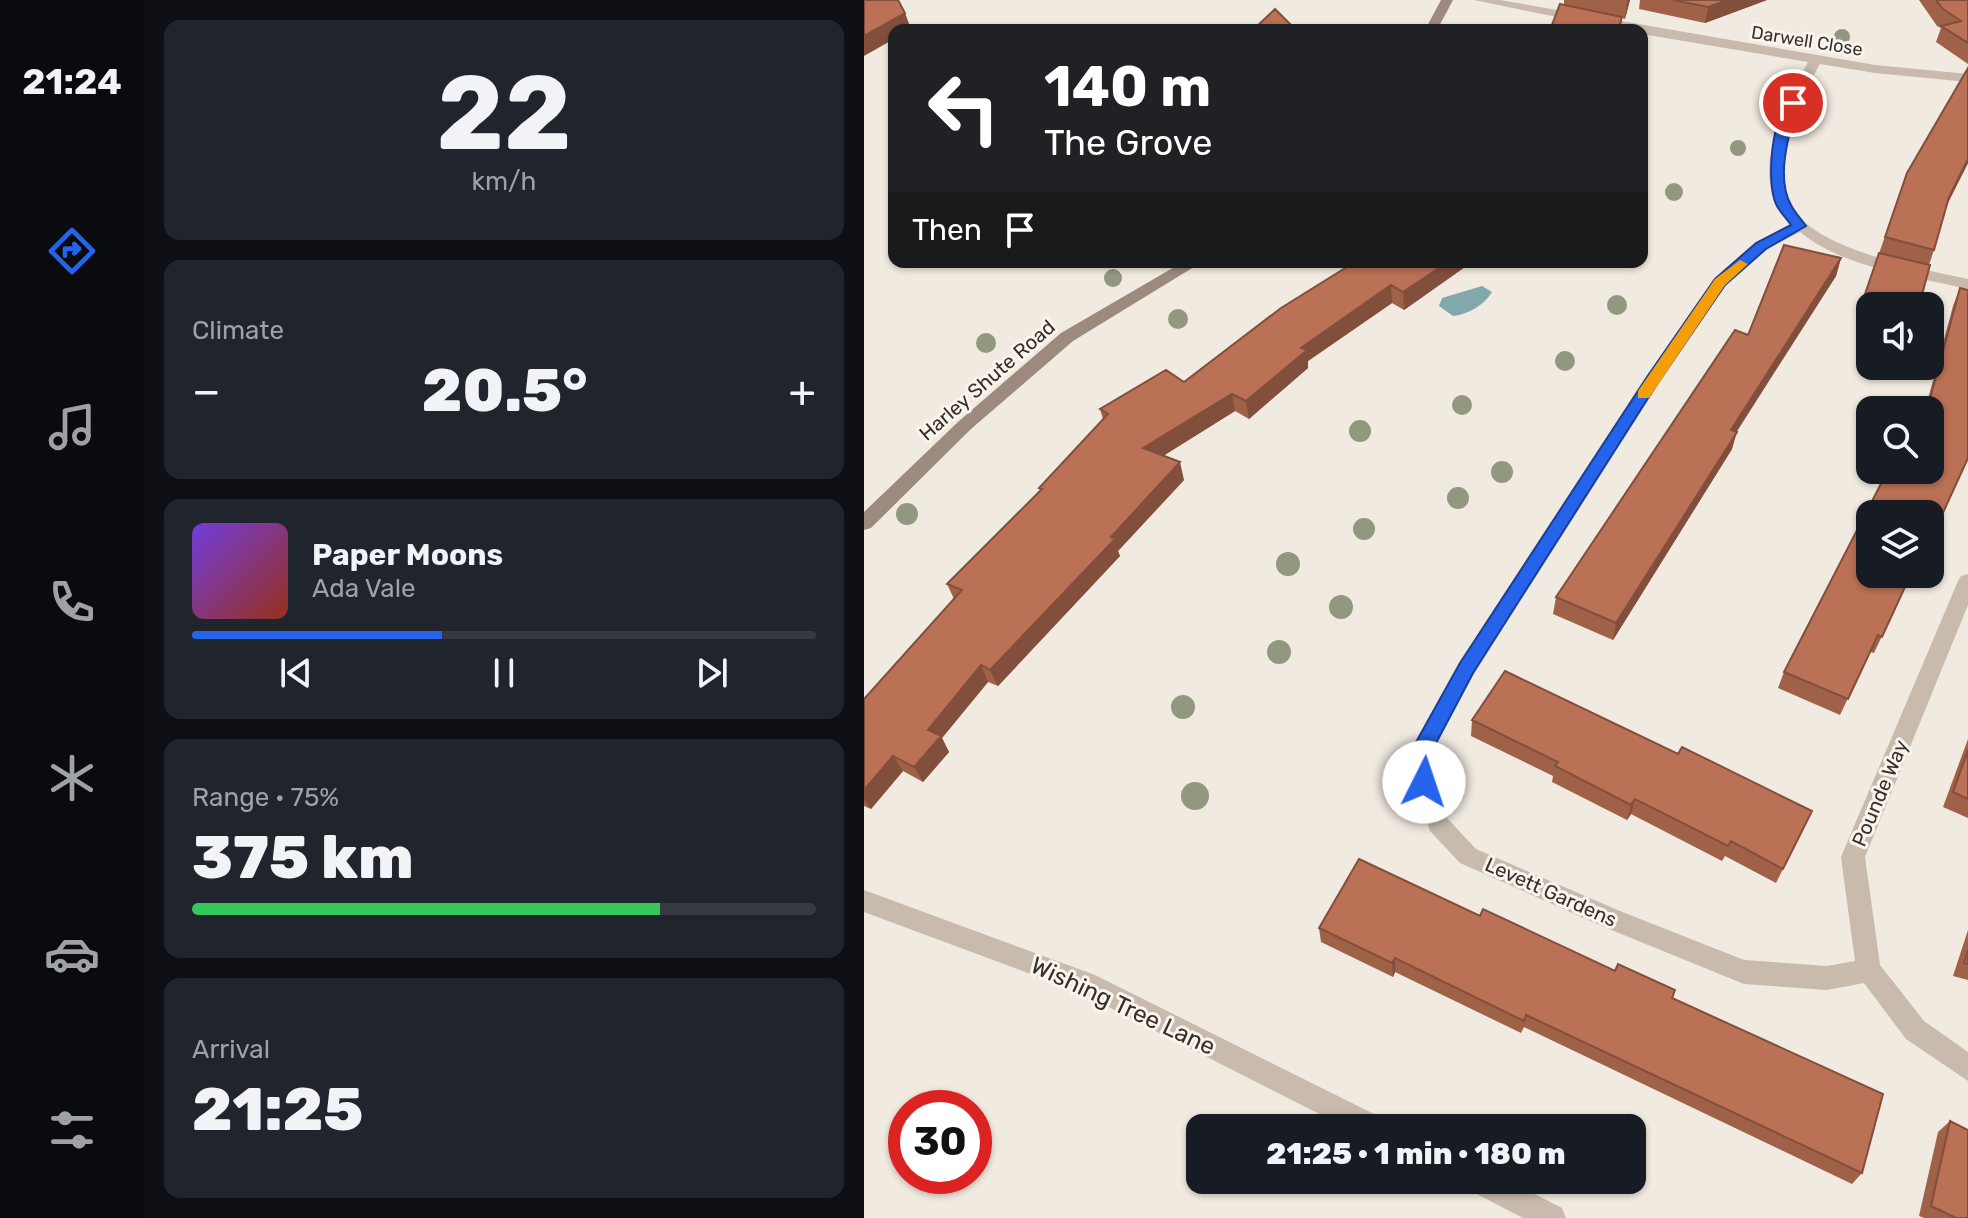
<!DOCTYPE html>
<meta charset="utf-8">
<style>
:root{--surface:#171b24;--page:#20242c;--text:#f1f3f6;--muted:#9ea1a6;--line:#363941;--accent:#2563eb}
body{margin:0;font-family:Rubik,sans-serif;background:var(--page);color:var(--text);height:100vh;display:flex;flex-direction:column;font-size:30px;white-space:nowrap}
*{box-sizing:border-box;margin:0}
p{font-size:26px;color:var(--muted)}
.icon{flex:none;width:44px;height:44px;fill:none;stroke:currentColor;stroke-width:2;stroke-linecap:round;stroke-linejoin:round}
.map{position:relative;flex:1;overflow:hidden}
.panel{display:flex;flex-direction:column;gap:20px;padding:20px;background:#0d0f14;width:720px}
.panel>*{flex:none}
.guide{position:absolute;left:24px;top:24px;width:760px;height:244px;border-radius:16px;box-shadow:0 2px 6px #0004;background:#202124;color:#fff;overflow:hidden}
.buttons{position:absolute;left:992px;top:292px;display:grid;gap:16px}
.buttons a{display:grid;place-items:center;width:88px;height:88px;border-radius:16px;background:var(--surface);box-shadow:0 2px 6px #0004;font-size:40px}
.speed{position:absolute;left:24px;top:1090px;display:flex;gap:16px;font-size:40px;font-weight:700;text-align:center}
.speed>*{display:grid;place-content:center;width:104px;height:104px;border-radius:50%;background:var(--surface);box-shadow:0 2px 6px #0004;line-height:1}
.speed .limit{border:12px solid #d22;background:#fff;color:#111}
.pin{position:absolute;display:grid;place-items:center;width:68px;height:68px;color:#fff;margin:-34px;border:4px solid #fff;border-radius:50%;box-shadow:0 2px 8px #0007}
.me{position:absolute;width:88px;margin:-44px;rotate:4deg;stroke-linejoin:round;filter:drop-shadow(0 0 6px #0008)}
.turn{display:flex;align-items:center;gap:28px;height:168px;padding:0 24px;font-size:36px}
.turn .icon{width:104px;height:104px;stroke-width:2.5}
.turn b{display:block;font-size:56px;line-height:68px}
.then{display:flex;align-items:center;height:76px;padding:0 24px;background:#0003;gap:16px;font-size:30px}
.big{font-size:60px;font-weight:800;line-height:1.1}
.panel .widget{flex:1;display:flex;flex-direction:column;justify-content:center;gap:12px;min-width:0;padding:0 28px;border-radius:16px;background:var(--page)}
.panel .dial{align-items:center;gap:0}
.dial b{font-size:104px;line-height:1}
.song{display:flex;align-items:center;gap:24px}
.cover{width:96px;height:96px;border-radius:12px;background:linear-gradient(135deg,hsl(260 70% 55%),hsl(10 70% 35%))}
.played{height:8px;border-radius:4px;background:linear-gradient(90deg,var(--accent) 40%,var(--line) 40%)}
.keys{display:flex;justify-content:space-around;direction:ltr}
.heat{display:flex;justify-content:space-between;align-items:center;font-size:44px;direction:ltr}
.charge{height:12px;border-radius:6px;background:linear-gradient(90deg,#34c759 75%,var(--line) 0)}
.trip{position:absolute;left:322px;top:1114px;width:460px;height:80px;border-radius:16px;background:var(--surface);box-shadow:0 2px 6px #0004;font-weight:800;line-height:80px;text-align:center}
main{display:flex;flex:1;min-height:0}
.tabs{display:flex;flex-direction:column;width:144px;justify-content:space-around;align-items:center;background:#090b0e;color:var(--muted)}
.tabs .icon{width:56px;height:56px}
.tabs .current{color:var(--accent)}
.tabs b{font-size:36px;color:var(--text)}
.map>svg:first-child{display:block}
.water{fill:#82a8ab}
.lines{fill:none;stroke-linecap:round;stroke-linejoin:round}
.street{fill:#c8baad;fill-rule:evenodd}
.secondary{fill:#9c8a7e;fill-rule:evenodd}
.tree{fill:#929780}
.wall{fill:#a06149}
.shaded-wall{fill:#824f3c}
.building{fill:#ba7155;stroke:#824f3c;stroke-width:2}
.route{fill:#2563eb;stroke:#184099;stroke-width:2}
.slow{fill:#f59e0b}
.labels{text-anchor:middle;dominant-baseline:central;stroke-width:6;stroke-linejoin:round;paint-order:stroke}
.far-street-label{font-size:18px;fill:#372f2b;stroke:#f9f4ec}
.street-label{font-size:20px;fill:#372f2b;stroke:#f9f4ec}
.near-street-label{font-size:24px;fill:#372f2b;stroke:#f9f4ec}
</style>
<main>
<nav class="tabs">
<b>21:24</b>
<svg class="icon current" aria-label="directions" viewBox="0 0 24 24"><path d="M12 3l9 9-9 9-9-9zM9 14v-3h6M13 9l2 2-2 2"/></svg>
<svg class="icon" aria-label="music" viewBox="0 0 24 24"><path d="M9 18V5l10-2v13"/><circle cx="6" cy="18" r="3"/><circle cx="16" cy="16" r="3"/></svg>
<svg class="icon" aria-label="phone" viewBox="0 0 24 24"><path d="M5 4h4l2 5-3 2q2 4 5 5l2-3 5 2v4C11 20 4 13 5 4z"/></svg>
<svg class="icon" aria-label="climate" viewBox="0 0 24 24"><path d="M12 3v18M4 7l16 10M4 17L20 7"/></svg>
<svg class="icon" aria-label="car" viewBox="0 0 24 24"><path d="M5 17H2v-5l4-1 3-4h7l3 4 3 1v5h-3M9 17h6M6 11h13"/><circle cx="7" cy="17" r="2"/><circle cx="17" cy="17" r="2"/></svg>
<svg class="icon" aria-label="filters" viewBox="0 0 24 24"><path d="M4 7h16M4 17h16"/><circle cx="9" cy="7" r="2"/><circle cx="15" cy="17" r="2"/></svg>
</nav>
<section class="panel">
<div class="widget dial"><b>22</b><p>km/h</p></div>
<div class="widget"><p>Climate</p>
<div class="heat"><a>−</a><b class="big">20.5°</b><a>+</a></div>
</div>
<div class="widget">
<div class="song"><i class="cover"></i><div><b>Paper Moons</b><p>Ada Vale</p></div></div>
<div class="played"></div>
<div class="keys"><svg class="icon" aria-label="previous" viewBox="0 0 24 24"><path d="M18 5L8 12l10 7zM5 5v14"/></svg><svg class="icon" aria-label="pause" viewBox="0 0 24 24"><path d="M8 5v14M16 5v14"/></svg><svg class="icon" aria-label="next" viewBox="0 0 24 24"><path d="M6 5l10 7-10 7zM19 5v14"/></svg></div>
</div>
<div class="widget"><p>Range · 75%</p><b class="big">375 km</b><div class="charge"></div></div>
<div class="widget"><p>Arrival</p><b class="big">21:25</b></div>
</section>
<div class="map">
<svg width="1104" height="1218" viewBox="0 0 1104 1218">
<rect width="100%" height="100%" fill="#f1eae0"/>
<path class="water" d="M618 286 628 292C620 305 605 314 589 316L575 306 578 298Z"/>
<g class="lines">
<path class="street" d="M610 0H636L1011 65 1104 74V82L1011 73 956 64C944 85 931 107 925 131 918 156 916 192 933 214 963 252 1058 269 1104 279V289C1050 276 980 268 936 232L902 249 862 285 794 385 610 674 572 745 571 782 583 818 612 849 756 911 880 960 963 966 991 961 977 857 1094 581 1097 576 1104 574V605L1001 857 1016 965 1060 1021 1104 1052V1081L1042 1039 1000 983 963 990 880 984 740 927 596 863 566 831 549 782 550 744 596 662 782 377 850 279 892 243 927 224C880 179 920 107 944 62L778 34V30H756Z
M0 890 231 975 520 1119 524 1128H483L215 992 0 912Z
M601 1180H643L698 1208 702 1218H659L605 1190Z"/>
<path class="secondary" d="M577 0H589L573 30H561Z
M319 262H338L209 341 107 429 7 528 0 530V512L95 421 197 333Z"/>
</g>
<g class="tree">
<circle cx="978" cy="37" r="8"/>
<circle cx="874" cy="148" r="8"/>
<circle cx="810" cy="192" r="9"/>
<circle cx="249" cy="278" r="9"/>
<circle cx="753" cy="305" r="10"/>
<circle cx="314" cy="319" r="10"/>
<circle cx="122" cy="343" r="10"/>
<circle cx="701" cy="361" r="10"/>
<circle cx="598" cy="405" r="10"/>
<circle cx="496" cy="431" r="11"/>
<circle cx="638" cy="472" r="11"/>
<circle cx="594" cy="498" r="11"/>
<circle cx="43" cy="514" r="11"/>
<circle cx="500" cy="529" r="11"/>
<circle cx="424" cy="564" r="12"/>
<circle cx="477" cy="607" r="12"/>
<circle cx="415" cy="652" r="12"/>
<circle cx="319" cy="707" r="12"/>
<circle cx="331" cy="796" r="14"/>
</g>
<path class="wall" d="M700 0H766L761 19 758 18 757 30 700 5Z
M776 0H903L841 23 775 9Z
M1055 0H1104V64L1072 42 1077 28 1073 26Z
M1104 68V163L1082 207 1070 250 1065 265 1055 306H1006V317L994 314 1043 173Z
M977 258 972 276 872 431 868 449 749 640 689 614 692 597 884 335Z
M608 262 540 310 528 303 444 361V368L385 419 371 411 299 456 320 480 254 551 256 556 134 686 124 682 78 738 85 752 59 782 39 771 7 809 0 806V699L90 599 83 584 176 491 175 488 239 419 236 409 320 382 417 308Z
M1096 288 1104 458 1066 542V514L1047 574 1010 653 1006 652 976 715 914 688 920 672 1066 470V410H1061L1089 306Z
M608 720 814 754 948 811 912 883 861 856 858 861 767 814 763 820 688 782 689 776 607 736Z
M1104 739V818L1079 807Z
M616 916 808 998 998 1173 988 1184 660 1027 657 1033 531 972 529 977 457 942 455 928Z
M1104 930V980L1089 976Z
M1086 1121 1104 1218H1060L1055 1216 1074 1132Z"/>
<path class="shaded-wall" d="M763 0H766L761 19 763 2Z
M864 0H903L841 23 844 7Z
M41 13 47 29 30 30V39L0 56V36Z
M1104 159V163L1078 214 1085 197Z
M977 258 972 276 863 447 867 430Z
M584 262H608L540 310 539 292Z
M527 285 528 303 444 361V368L385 419 382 401 437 348Z
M368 394 371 411 283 466 279 448Z
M873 432 868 449 749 640 752 623Z
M316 462 320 480 254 551 256 556 134 686 126 670 247 537Z
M117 665 124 682 78 738 85 752 59 782 50 767 64 730Z
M29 756 39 771 7 809 0 800V790Z
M771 799 767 814 763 820 767 805Z
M531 958V972L529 977 528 963Z"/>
<path class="building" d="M0 0H34L41 13 0 36Z
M809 0H864L844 7Z
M1072 0H1104V43L1077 26 1097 21 1079 9Z
M696 4 758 17 754 30H686Z
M411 9 431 29 430 30H389Z
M1104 68V159L1085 197 1070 250 1021 237 1043 173Z
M920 245 977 258 867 430 873 432 752 623 692 597 871 330 884 335Z
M1015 253 1066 265 1055 306H1036L1000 297Z
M491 262H584L539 292 527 285 437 348 443 350 382 401 368 394 279 448 316 462 247 537 251 539 126 670 117 665 64 730 77 736 50 767 29 756 0 790V699L98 590 83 584 178 489 175 488 244 414 236 409 302 370 320 382 417 308Z
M1096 288 1104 290V458L1067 539H1066V514H1006V574H1047L1018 637 1014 635 984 699 920 672 1024 470H1066V410H1063Z
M641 671 814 754 818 747 948 811 919 869 867 841 864 846 771 799 767 805 691 766 694 762 608 720Z
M1104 750V799L1089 792Z
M495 859 616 916 619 909 751 971 754 964 811 990 808 998 1019 1094 998 1173 662 1015 660 1021 531 958 528 963 455 928Z
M1104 950V964L1100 963Z
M1086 1121 1104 1130V1218H1092L1067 1206Z"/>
<path class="route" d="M929 100 935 103C925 131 911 177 927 205 931 213 937 219 942 226L902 249 861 285 793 384 609 673 571 745 567 788 560 790 553 788 550 782 551 744 596 663 783 377 851 279 892 243 927 225C923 219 915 211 912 204 902 183 907 111 929 100Z"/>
<path class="slow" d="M876 260 884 264 861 285 785 398H774V391L851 279Z"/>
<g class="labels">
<g class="far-street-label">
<text transform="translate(943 41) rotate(9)">Darwell Close</text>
</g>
<g class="street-label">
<text transform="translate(123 380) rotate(-41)">Harley Shute Road</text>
<text transform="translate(1016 793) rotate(-67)">Pounde Way</text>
<text transform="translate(687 892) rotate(24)">Levett Gardens</text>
</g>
<g class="near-street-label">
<text transform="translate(259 1006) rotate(25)">Wishing Tree Lane</text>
</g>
</g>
</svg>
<div class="buttons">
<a><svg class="icon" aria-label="sound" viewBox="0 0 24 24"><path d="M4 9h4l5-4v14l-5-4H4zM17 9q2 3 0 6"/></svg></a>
<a><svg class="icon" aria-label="search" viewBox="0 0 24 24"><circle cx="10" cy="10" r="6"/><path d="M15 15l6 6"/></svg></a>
<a><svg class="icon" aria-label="layers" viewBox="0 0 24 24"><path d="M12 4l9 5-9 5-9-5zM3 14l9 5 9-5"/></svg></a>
</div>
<div class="speed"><div class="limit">30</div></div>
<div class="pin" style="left:929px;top:103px;background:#d93025"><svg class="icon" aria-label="arrive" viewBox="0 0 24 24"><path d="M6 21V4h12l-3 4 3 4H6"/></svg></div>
<svg class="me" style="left:560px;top:782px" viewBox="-20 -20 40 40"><circle r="19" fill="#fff"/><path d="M0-13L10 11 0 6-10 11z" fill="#2563eb"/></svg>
<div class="trip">21:25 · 1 min · 180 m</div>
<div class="guide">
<div class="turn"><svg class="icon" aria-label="left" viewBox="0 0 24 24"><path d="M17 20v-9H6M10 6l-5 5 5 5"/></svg><div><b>140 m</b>The Grove</div></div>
<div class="then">Then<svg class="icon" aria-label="arrive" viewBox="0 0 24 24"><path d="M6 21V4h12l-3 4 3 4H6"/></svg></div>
</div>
</div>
</main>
